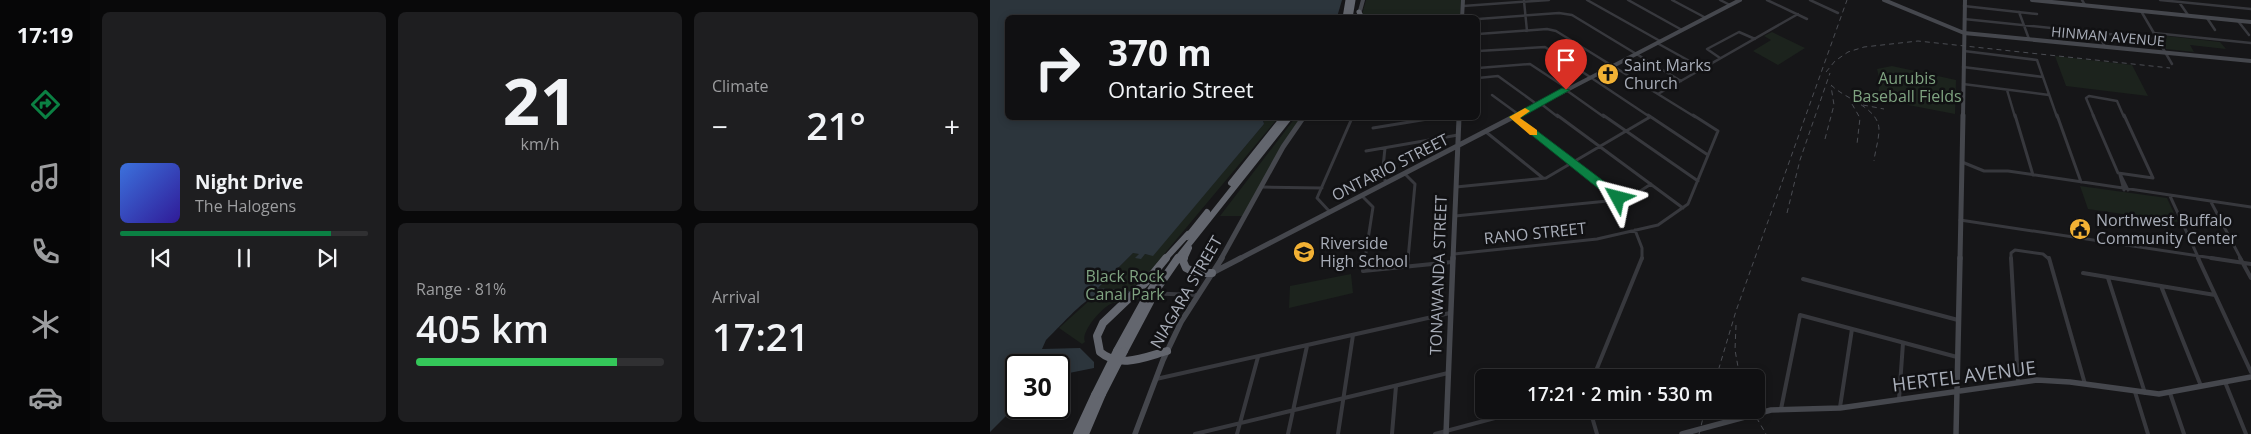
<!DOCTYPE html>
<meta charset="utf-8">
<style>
:root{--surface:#101012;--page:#1e1e20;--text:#f1f3f6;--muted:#9c9d9f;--line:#303032;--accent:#0b8043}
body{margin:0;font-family:"Open Sans",sans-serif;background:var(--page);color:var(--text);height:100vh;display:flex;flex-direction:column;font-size:19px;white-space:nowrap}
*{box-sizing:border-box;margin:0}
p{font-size:16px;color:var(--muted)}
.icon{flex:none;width:28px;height:28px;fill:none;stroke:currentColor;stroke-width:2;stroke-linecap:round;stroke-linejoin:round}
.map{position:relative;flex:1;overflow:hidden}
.side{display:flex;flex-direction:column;gap:12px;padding:12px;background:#09090a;width:900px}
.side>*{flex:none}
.hud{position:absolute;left:15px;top:15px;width:475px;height:105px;border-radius:8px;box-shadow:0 2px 8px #0003,0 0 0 1px var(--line);background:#101012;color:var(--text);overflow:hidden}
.speed{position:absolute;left:15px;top:354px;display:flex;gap:10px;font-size:25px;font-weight:700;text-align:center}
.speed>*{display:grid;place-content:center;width:65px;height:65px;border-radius:50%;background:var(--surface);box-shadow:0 2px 8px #0003,0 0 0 1px var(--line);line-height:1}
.speed .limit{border:2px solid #111;border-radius:8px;background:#fff;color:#111}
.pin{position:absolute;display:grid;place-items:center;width:42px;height:42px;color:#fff;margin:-51px -21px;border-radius:50% 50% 50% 0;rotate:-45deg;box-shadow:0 0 5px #0007}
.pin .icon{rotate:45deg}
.me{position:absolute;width:55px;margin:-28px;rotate:308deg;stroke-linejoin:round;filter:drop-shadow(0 0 4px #0008)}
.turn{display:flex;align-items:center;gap:18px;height:105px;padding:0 20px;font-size:22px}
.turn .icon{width:65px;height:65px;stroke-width:2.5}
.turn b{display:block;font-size:35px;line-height:42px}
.big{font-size:38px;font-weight:600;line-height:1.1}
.side .card{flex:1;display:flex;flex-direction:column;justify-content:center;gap:8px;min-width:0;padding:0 18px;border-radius:8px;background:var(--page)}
.side .dial{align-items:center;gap:0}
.dial b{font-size:65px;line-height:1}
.song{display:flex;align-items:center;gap:15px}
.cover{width:60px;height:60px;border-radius:8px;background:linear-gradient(135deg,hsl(220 70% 55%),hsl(250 70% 35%))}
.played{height:5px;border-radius:2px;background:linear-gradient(90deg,var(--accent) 85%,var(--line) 85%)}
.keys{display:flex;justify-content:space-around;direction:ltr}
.heat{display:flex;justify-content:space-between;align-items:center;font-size:28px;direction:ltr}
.charge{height:8px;border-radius:4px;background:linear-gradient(90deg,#34c759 81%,var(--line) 0)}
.side .tiles{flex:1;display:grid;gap:12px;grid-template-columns:repeat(3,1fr)}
.card:first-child{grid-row:span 2}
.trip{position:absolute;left:485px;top:369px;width:290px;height:50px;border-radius:8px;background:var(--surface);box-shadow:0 2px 8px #0003,0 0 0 1px var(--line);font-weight:600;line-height:50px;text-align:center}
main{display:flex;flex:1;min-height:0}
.tab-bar{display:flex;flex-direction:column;width:90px;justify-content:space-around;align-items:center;background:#060607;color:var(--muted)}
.tab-bar .icon{width:35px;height:35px}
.tab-bar .selected{color:var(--accent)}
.tab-bar b{font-size:22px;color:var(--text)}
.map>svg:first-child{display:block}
.green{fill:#1c231d}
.water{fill:#2c353c}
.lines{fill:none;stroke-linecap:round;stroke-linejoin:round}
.street-far2{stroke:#37383d;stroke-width:2.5}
.street-far1{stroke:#37383d;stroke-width:3}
.street{stroke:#37383d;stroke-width:4}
.secondary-far2{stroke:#45474d;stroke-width:4}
.secondary-far1{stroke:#45474d;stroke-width:5}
.secondary{stroke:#45474d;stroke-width:5.5}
.highway-far2{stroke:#63666e;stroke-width:5}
.highway-far1{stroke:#63666e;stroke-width:6}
.highway{stroke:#63666e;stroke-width:8}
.rail{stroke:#4a4c52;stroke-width:1;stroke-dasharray:5 4;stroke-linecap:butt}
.highway-bridge{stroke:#63666e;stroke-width:8}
.route{fill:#0b8043;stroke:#07532c}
.slow{fill:#f59e0b}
.labels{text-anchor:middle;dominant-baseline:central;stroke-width:5;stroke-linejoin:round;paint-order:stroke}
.far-street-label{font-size:14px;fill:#a8adb8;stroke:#111113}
.poi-label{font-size:16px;fill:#a8adb8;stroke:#111113;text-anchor:start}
.park-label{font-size:16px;fill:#7fa381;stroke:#111113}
.street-label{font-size:16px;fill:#a8adb8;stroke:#111113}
.near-street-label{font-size:19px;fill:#a8adb8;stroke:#111113}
</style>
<main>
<nav class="tab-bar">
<b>17:19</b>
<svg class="icon selected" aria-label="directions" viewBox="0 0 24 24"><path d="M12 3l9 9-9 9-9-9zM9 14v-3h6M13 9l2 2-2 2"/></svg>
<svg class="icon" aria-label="music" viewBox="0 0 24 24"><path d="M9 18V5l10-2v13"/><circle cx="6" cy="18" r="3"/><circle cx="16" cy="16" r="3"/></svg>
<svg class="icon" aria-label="phone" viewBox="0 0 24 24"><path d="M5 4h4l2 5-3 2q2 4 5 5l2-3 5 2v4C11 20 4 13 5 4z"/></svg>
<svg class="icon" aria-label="climate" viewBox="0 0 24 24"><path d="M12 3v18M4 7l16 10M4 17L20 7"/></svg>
<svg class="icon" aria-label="car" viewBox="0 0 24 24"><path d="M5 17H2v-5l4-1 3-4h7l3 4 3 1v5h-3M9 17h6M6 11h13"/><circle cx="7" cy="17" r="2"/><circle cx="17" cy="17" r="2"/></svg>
</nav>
<section class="side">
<div class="tiles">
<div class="card">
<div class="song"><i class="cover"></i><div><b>Night Drive</b><p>The Halogens</p></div></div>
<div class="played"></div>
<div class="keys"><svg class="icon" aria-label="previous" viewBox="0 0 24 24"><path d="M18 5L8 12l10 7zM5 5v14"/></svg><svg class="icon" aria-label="pause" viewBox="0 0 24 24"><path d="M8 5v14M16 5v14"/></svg><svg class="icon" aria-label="next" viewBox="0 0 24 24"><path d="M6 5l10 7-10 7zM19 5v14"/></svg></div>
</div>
<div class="card dial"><b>21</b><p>km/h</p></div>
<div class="card"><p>Climate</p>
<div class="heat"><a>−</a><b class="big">21°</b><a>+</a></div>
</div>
<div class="card"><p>Range · 81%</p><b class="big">405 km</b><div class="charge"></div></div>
<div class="card"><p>Arrival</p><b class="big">17:21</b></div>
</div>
</section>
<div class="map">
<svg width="1261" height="434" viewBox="0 0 1261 434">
<rect width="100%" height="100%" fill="#161618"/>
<path class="green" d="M376 0H471L470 17 371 18Z
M782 32 815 48 788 65 763 51 781 40 774 36Z
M1168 35 1230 42 1236 49 1200 45 1204 52 1176 49Z
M1065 56 1142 65 1158 96 1076 86Z
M902 66 966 80 965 114 887 99 890 82 887 69Z
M276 118H288L155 277 152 283 156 289C154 294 152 298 146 301 139 304 130 301 123 303 113 306 90 332 95 342L92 344 69 328 111 290 108 288 143 253 163 255 274 124V120Z
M305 118H311L253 216H230Z
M1090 186 1177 198 1188 222 1098 209Z
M361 274 363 293 299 308 300 286Z"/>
<path class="water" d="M0 0H352L347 17 18 18V118H276L273 120 274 124 163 256 155 254 151 259 145 258 149 254 143 253 108 288 150 292C142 305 119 294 106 296 94 298 66 331 56 340L52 349 90 348 104 362V368L69 375V365H26V406L0 432Z"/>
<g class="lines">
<path class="street-far2" d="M597 0 670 41
M638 0 692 30
M682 0 716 18
M730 0 740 5
M777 0 817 19
M820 0 848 13
M1092 0 1095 5
M1170 0 1261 9
M534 1 537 31
M1189 2 1198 15
M473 6 559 0
M974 6 1047 14
M1151 11 1182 64
M1029 12 1039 39
M1217 18 1225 30
M488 19 569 13 582 15 691 81
M974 19 1167 39
M1248 21 1259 35
M1108 33 1115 47
M1164 33 1261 43
M488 34 557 29 566 31 705 117
M667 43 712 68
M488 51 555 47 660 117
M974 51 1047 60 1067 117
M730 58 717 49 749 32 765 39
M973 67 1053 77
M488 68 540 64 578 89
M488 78 508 76 548 105
M973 84 1059 95
M576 90 614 117
M1017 90 1025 117
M668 94 808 14
M502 95 528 114
M550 103 568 117
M1104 117 1096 98 1099 96 1127 101 1134 117"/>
<path class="street-far1" d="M567 115 693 208
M613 115 708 181
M658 115 718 155
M1025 115 1043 175
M1067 115 1091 182
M1103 115 1128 173 1163 178 1134 115
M524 117 630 199
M313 119 323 118
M383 128 444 118
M496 132 553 178
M395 148 392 177 397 182
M376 151 468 135
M972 162 994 171H1018L1261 207
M415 174 425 184 418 259
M1130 175 1134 190
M1131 176 1138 190
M272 187 332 188
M466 187 556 178 660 117
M372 196 383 207 375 259
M1180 196 1209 259
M1221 202 1251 259
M340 212 327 198 362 118
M465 216 638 199 661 184
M970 220 1229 259
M645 230 652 248V259
M464 254 607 239 668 225 698 204 728 131 703 115
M1021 259V253L1025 250 1053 254 1059 259"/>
<path class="street" d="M375 258 373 271 462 262
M1021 258 1028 382
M1059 258 1095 384
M1208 258 1261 372
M1221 258 1261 264
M1250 258 1261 278
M417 267 418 258
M1093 273 1225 295
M1118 278 1155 393
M813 279 968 320
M1171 286 1211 386
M154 293 207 295
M603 378 652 258
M166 379 460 313
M1235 382 1256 434
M1145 392 1158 434
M1180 393 1194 434
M909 399 913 343
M850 407 862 329
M791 409 810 315 967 357
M600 410 607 434
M205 434 458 373
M247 434 268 357
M298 434 317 346
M348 434 363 335
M402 434 406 386
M445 434 535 410"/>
<path class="secondary-far2" d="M894 0 974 33 1261 61
M1042 0 1261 22
M368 18 373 0
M472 18 473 0
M525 117 750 0
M973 117 975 0"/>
<path class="secondary-far1" d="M231 259 293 147 313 118
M249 259 527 115
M463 259 469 118
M970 259 973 115"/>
<path class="secondary" d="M222 273 251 258
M145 434 173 360 191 322 232 258
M456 434 463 258
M692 434 781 410 850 408 1047 380 1080 382 1169 394 1261 377
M966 434 970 258"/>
<path class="highway-far2" d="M369 12 372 18
M355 18 358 0
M360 18 363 0"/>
<path class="highway-far1" d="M241 183 293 118
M197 237 217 212
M175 259 198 234
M187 259 299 118
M194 259 199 248"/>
<path class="highway" d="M176 258 157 281 113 323 107 336 110 352C130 369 155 357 177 351
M194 258 193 261 196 268 206 273H222
M168 287 188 258
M127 351 154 302
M134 351 160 302
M87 434 105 395
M95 434 112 394"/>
<path class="rail" d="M836 72 845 61 858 52 874 47 928 41 1180 68
M841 85C855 99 888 107 889 129 889 140 885 151 884 161
M862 104 870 118 867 144
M873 105 894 109
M835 139 844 105 841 86
M797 213 810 160 840 73
M746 325 745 350 750 378
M726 378 746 311 857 0
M762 410 776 434
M709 434 715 410"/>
<path class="highway-bridge" d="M154 302 163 287
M112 394 134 351
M105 395 127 351"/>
</g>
<path class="route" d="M572 88 580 90 530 118 632 195V201H624L519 117Z"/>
<path class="slow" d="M535 108 540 111 530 118 547 130V135H540L519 117Z"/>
<defs>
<g id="church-disc" transform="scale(1.125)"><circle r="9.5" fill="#f2b134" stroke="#111113"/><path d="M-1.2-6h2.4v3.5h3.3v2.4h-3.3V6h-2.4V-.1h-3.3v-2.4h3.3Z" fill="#111"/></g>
<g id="civic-disc" transform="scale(1.125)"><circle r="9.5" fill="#f2b134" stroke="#111113"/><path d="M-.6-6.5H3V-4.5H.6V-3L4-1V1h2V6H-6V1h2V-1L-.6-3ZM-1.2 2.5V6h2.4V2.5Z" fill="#111"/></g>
<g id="school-disc" transform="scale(1.125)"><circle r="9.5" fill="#f2b134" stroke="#111113"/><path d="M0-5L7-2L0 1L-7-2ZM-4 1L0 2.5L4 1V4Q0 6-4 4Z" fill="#111"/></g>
</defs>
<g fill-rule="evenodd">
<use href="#church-disc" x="618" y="74"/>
<use href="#civic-disc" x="1090" y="229"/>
<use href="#school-disc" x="314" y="252"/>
</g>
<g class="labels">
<g class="far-street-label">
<text transform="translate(1118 36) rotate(5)">HINMAN AVENUE</text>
</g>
<g class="poi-label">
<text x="634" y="65">Saint Marks<tspan x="634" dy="18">Church</tspan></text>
<text x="1106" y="220">Northwest Buffalo<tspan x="1106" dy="18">Community Center</tspan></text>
<text x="330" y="243">Riverside<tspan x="330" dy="18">High School</tspan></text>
</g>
<g class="park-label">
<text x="917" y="78">Aurubis<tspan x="917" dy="18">Baseball Fields</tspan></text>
<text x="135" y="276">Black Rock<tspan x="135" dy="18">Canal Park</tspan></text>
</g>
<g class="street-label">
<text transform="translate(400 167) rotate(-27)">ONTARIO STREET</text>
<text transform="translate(545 233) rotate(-6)">RANO STREET</text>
<text transform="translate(448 275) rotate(-88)">TONAWANDA STREET</text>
<text transform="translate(196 292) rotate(-60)">NIAGARA STREET</text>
</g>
<g class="near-street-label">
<text transform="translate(974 376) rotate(-7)">HERTEL AVENUE</text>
</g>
</g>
</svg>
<div class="speed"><div class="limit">30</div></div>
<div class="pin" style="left:576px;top:90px;background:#d93025"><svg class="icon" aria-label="arrive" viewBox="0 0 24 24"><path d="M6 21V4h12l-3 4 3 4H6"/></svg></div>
<svg class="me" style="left:628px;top:198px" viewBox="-20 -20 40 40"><path d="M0-17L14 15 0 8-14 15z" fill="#0b8043" stroke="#fff" stroke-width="4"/></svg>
<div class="trip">17:21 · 2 min · 530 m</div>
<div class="hud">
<div class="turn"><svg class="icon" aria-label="right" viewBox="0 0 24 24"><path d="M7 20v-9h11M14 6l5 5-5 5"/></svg><div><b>370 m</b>Ontario Street</div></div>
</div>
</div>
</main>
